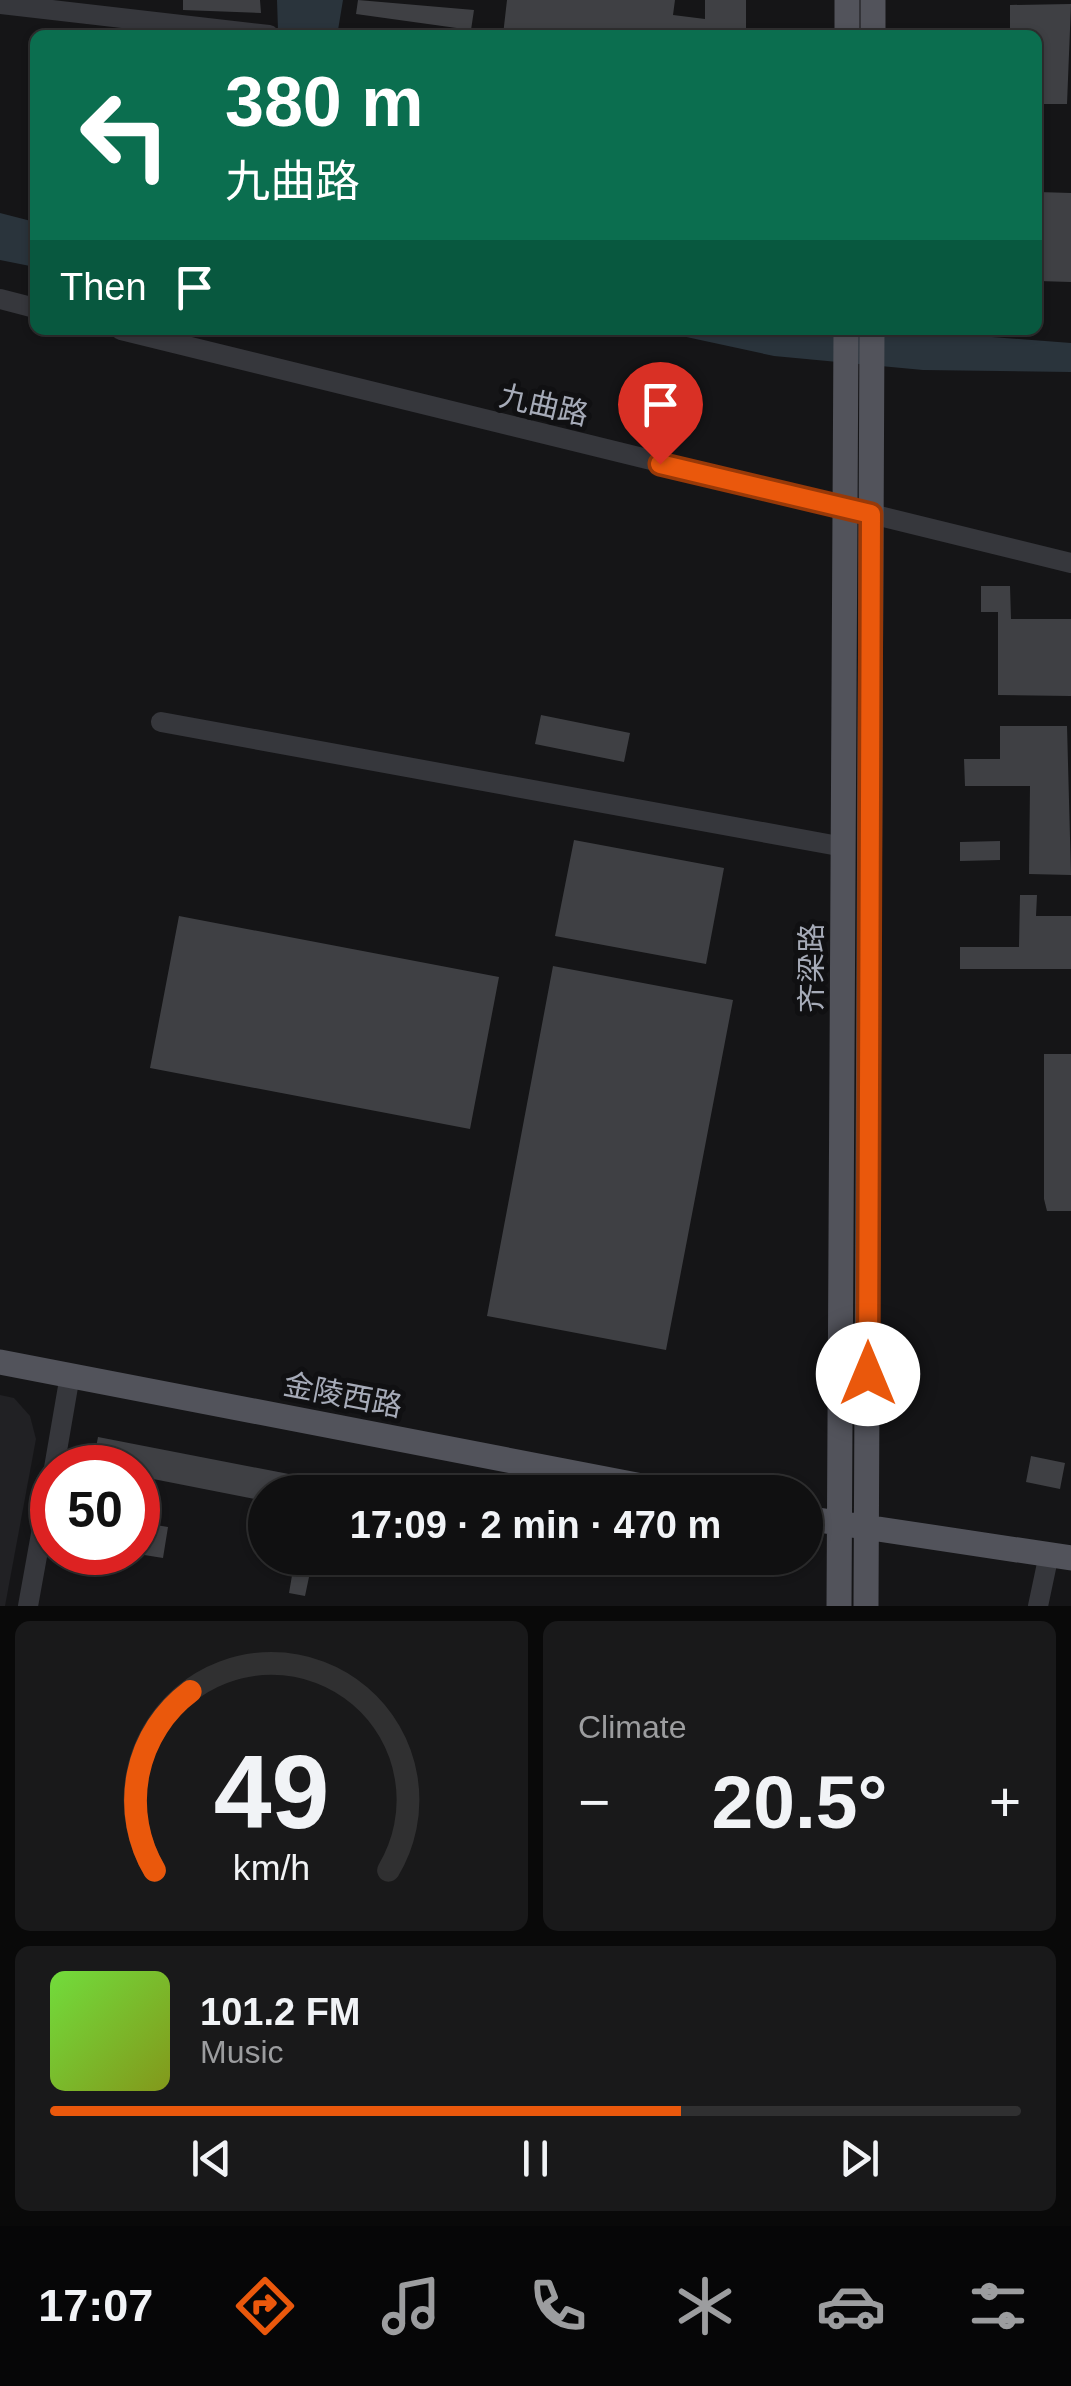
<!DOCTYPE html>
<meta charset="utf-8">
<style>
:root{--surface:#101011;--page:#19191a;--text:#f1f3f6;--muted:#9c9d9f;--line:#303031;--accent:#ea580c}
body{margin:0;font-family:Arial,"Noto Sans SC",sans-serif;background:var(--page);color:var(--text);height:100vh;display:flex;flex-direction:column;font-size:38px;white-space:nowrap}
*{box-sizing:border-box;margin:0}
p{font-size:32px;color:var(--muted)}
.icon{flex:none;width:55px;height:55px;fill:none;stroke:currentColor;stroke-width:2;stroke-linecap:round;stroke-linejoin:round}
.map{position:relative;height:1606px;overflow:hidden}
.sheet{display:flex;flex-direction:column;gap:15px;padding:15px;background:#090909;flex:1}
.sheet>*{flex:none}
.banner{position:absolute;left:30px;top:30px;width:1012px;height:305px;border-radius:15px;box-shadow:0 2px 8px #0004,0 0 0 2px var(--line);background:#0b6e4f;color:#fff;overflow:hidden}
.speed{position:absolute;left:30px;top:1445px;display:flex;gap:20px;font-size:50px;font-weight:700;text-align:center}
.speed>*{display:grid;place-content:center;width:130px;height:130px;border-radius:50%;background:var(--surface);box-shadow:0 2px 8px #0004,0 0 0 2px var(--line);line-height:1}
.speed .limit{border:15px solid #d22;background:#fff;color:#111}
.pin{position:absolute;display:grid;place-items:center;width:85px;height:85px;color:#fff;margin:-102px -42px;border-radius:50% 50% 50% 0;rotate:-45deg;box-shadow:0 0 10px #0007}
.pin .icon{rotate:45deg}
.me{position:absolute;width:110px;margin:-55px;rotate:0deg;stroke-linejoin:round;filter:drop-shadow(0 0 8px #0008)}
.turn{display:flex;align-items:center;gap:35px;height:210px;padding:0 30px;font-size:45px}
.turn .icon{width:130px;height:130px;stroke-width:2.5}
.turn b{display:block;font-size:70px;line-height:85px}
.then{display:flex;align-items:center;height:95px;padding:0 30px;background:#0003;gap:20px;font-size:38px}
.big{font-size:75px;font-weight:700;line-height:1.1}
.sheet .card{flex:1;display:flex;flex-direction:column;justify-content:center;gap:15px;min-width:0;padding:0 35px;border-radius:15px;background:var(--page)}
.sheet .dial{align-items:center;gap:0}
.dial svg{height:260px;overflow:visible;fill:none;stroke:var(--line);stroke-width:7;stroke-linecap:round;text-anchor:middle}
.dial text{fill:var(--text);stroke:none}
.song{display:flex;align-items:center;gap:30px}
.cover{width:120px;height:120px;border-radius:15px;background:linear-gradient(135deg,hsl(100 70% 55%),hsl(70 70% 35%))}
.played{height:10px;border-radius:5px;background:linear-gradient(90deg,var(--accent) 65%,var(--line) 65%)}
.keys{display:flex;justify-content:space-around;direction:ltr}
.heat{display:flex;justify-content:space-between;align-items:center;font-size:55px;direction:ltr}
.sheet .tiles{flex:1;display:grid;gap:15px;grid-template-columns:1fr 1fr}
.card:last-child{grid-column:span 2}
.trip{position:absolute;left:248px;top:1475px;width:575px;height:100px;border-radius:50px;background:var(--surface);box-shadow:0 2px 8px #0004,0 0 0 2px var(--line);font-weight:700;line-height:100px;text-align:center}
.menu{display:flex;height:160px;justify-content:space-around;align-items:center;background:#060607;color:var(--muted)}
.menu .icon{width:70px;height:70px}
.menu .selected{color:var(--accent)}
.menu b{font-size:45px;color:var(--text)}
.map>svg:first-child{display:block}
.built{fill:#212124}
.water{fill:#2a343c}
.building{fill:#3f4044}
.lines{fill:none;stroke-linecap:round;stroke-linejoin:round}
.minor{stroke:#36373c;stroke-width:20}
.major{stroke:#52535b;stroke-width:25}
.route-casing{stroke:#983908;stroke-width:25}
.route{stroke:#ea580c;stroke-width:18}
.labels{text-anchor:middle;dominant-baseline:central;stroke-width:10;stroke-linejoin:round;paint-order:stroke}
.street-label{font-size:30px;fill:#a6abb8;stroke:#101012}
</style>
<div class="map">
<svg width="1071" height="1606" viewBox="0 0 1071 1606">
<rect width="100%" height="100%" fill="#151517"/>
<path class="built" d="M0 1395 14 1398 30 1416 36 1439 5 1606H0Z"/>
<path class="water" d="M277 0H343L338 30 319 35 278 30Z
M0 213 35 222V267L0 260Z
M654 330H900L1071 343V372L923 370 774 356Z"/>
<path class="building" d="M183 0H260L261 13 183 10Z
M358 0 474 10 471 30 356 14Z
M507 0H675L673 15 705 19V0H746V35H503Z
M1071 4 1067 104H1038V35H1010V5Z
M1038 192 1071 193V282L1038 281Z
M981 586H1010L1011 619H1071V696L998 695V612H981Z
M541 715 630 733 624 762 535 744Z
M1000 726H1067L1071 875 1029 874 1030 786H965L964 759H1000Z
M574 840 724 868 706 964 555 936Z
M1000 841V860L960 861V842Z
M1020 895H1037L1036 916H1071V969H960V947H1019Z
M179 916 499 977 470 1129 150 1068Z
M553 966 733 1000 666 1350 487 1316Z
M1044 1054H1071V1211H1047L1044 1199Z
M98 1437 325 1481 322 1492H265V1501L138 1476V1468H92Z
M1031 1456 1065 1463 1060 1489 1026 1482Z
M138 1522 168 1527 163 1558 138 1554Z
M295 1558H313L305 1596 289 1593Z"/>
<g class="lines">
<path class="minor" d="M0 4 269 35
M0 299 35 308
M121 330 1071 563
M161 722 844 847
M54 1468 70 1375
M28 1606 52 1473
M1038 1606 1049 1554"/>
<path class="major" d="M847 35V0
M873 35V0
M0 1362 673 1492
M805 1518 1071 1558
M839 1606 846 330
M866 1606 872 330"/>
</g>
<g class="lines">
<g class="route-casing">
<path id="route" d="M660 464 871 514 868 1374"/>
</g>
<use href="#route" class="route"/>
</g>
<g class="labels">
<g class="street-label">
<text transform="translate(544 405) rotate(13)">九曲路</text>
<text transform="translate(811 968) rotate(-90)">齐梁路</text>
<text transform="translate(343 1395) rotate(11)">金陵西路</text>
</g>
</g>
</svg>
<div class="speed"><div class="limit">50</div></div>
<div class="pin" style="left:660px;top:464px;background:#d93025"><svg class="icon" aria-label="arrive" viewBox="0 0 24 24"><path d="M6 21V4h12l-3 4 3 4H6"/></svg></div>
<svg class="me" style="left:868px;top:1374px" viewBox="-20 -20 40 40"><circle r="19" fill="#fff"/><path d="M0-13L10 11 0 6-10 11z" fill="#ea580c"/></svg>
<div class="trip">17:09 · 2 min · 470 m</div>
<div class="banner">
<div class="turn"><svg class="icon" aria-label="left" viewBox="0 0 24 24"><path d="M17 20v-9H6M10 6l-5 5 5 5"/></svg><div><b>380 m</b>九曲路</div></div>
<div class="then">Then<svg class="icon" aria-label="arrive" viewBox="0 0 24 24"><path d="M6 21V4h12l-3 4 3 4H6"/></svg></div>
</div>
</div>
<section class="sheet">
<div class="tiles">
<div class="card dial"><svg viewBox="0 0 100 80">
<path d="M14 69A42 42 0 1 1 86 69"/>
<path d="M14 69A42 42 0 0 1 25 14" stroke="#ea580c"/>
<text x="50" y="56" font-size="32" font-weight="700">49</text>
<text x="50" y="72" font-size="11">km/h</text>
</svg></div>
<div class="card"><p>Climate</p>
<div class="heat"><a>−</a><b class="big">20.5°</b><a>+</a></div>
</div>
<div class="card">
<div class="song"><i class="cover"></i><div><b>101.2 FM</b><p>Music</p></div></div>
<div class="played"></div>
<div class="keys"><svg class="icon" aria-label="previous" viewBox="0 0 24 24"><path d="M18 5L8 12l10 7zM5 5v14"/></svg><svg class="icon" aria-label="pause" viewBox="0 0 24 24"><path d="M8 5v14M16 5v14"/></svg><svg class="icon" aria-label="next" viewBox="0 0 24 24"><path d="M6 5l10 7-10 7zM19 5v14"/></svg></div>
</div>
</div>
</section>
<nav class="menu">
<b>17:07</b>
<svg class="icon selected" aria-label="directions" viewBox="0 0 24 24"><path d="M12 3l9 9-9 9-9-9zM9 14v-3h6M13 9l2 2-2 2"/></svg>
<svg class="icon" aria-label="music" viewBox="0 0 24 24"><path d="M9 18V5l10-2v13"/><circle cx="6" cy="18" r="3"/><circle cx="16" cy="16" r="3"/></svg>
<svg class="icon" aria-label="phone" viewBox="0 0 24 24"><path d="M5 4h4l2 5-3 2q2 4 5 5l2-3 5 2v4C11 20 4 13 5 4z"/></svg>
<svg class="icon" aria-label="climate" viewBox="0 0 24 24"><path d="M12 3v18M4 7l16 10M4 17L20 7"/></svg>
<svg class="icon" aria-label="car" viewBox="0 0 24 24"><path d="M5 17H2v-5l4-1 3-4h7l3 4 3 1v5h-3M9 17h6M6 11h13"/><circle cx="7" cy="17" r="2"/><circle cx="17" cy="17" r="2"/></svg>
<svg class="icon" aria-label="filters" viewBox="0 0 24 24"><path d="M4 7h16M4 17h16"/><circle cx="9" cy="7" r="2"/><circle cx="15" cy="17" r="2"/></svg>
</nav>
